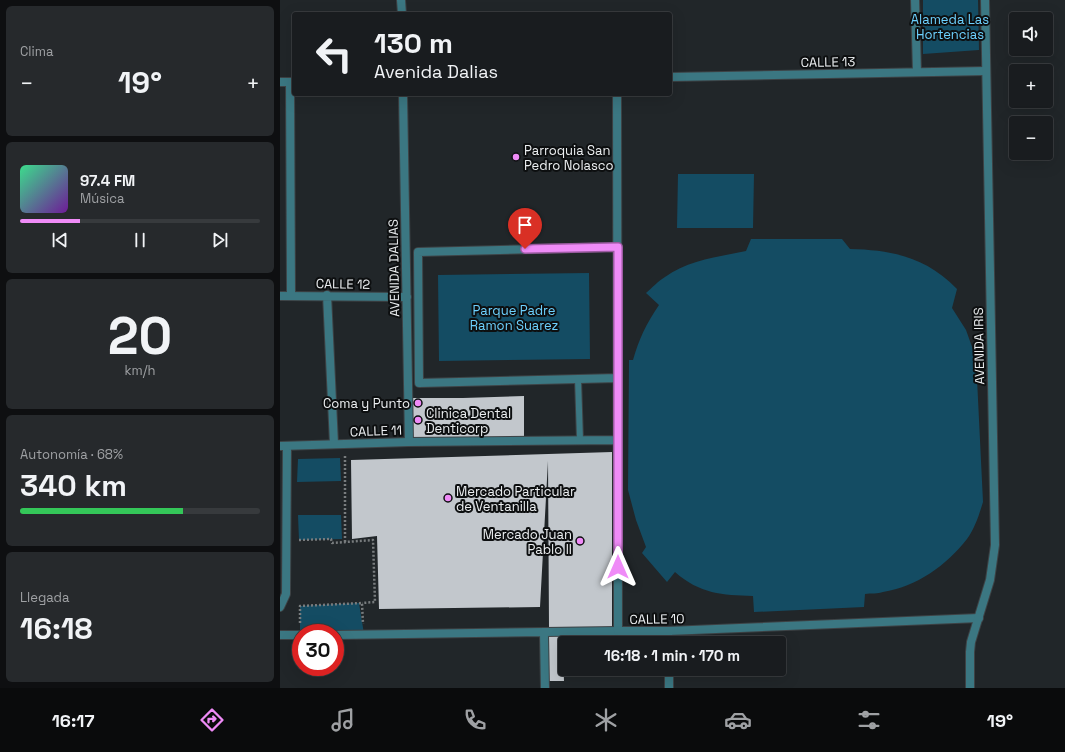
<!DOCTYPE html>
<html lang="es">
<meta charset="utf-8">
<style>
:root{--surface:#191c1f;--page:#26292c;--text:#f1f3f6;--muted:#9fa1a4;--line:#373a3d;--accent:#ef8bf7}
body{margin:0;font-family:"Space Grotesk",sans-serif;background:var(--page);color:var(--text);height:100vh;display:flex;flex-direction:column;font-size:15px;white-space:nowrap}
*{box-sizing:border-box;margin:0}
p{font-size:13px;color:var(--muted)}
.icon{flex:none;width:22px;height:22px;fill:none;stroke:currentColor;stroke-width:2;stroke-linecap:round;stroke-linejoin:round}
.map{position:relative;flex:1;overflow:hidden}
.sheet{display:flex;flex-direction:column;gap:6px;padding:6px;background:#0e0f11;width:280px}
.sheet>*{flex:none}
.top-card{position:absolute;left:12px;top:12px;width:380px;height:84px;border-radius:4px;box-shadow:0 4px 16px #0002,0 0 0 1px var(--line);background:#191c1f;color:var(--text);overflow:hidden}
.fabs{position:absolute;left:729px;top:12px;display:grid;gap:8px}
.fabs a{display:grid;place-items:center;width:44px;height:44px;border-radius:4px;background:var(--surface);box-shadow:0 4px 16px #0002,0 0 0 1px var(--line);font-size:20px}
.speed{position:absolute;left:12px;top:624px;display:flex;gap:8px;font-size:20px;font-weight:700;text-align:center}
.speed>*{display:grid;place-content:center;width:52px;height:52px;border-radius:50%;background:var(--surface);box-shadow:0 4px 16px #0002,0 0 0 1px var(--line);line-height:1}
.speed .limit{border:6px solid #d22;background:#fff;color:#111}
.pin{position:absolute;display:grid;place-items:center;width:34px;height:34px;color:#fff;margin:-41px -17px;border-radius:50% 50% 50% 0;rotate:-45deg;box-shadow:0 0 4px #0007}
.pin .icon{rotate:45deg}
.me{position:absolute;width:44px;margin:-22px;rotate:0deg;stroke-linejoin:round;filter:drop-shadow(0 0 3px #0008)}
.turn{display:flex;align-items:center;gap:14px;height:84px;padding:0 16px;font-size:18px}
.turn .icon{width:52px;height:52px;stroke-width:2.5}
.turn b{display:block;font-size:28px;line-height:34px}
.big{font-size:30px;font-weight:700;line-height:1.1}
.sheet .widget{flex:1;display:flex;flex-direction:column;justify-content:center;gap:6px;min-width:0;padding:0 14px;border-radius:6px;background:var(--page)}
.sheet .dial{align-items:center;gap:0}
.dial b{font-size:52px;line-height:1}
.song{display:flex;align-items:center;gap:12px}
.cover{width:48px;height:48px;border-radius:6px;background:linear-gradient(135deg,hsl(150 70% 55%),hsl(280 70% 35%))}
.played{height:4px;border-radius:2px;background:linear-gradient(90deg,var(--accent) 25%,var(--line) 25%)}
.keys{display:flex;justify-content:space-around;direction:ltr}
.heat{display:flex;justify-content:space-between;align-items:center;font-size:22px;direction:ltr}
.charge{height:6px;border-radius:3px;background:linear-gradient(90deg,#34c759 68%,var(--line) 0)}
.trip{position:absolute;left:278px;top:636px;width:228px;height:40px;border-radius:4px;background:var(--surface);box-shadow:0 4px 16px #0002,0 0 0 1px var(--line);font-weight:700;line-height:40px;text-align:center}
.tab-bar{display:flex;height:64px;justify-content:space-around;align-items:center;background:#0a0b0c;color:var(--muted)}
.tab-bar .icon{width:28px;height:28px}
.tab-bar .selected{color:var(--accent)}
.tab-bar b{font-size:18px;color:var(--text)}
main{display:flex;flex:1;min-height:0}
.map>svg:first-child{display:block}
.green{fill:#144c63}
.building{fill:#c2c7cc}
.lines{fill:none;stroke-linecap:round;stroke-linejoin:round}
.service-casing{stroke:#3d4245;stroke-width:8}
.pedestrian-casing{stroke:#3d4245;stroke-width:10}
.minor-casing{stroke:#3d4245;stroke-width:10}
.tertiary-casing{stroke:#3d4245;stroke-width:10}
.path{stroke:#787c7e;stroke-width:2.5;stroke-dasharray:2 2;stroke-linecap:butt}
.service{stroke:#3b7782;stroke-width:6}
.pedestrian{stroke:#3b7782;stroke-width:8}
.minor{stroke:#3b7782;stroke-width:8}
.tertiary{stroke:#3b7782;stroke-width:8}
.route-casing{stroke:#9b5aa1;stroke-width:10}
.route{stroke:#ef8bf7;stroke-width:7}
.poi-dot{fill:#ef8bf7;stroke:#0d0f10;stroke-width:1.5}
.labels{text-anchor:middle;dominant-baseline:central;stroke-width:4;stroke-linejoin:round;paint-order:stroke}
.park-label{font-size:13px;fill:#6dd1fe;stroke:#0d0f10}
.street-label{font-size:13px;fill:#eceff1;stroke:#0d0f10}
.poi-label{font-size:13px;fill:#eceff1;stroke:#0d0f10;text-anchor:start}
</style>
<main>
<section class="sheet">
<div class="widget"><p>Clima</p>
<div class="heat"><a>−</a><b class="big">19°</b><a>+</a></div>
</div>
<div class="widget">
<div class="song"><i class="cover"></i><div><b>97.4 FM</b><p>Música</p></div></div>
<div class="played"></div>
<div class="keys"><svg class="icon" aria-label="previous" viewBox="0 0 24 24"><path d="M18 5L8 12l10 7zM5 5v14"/></svg><svg class="icon" aria-label="pause" viewBox="0 0 24 24"><path d="M8 5v14M16 5v14"/></svg><svg class="icon" aria-label="next" viewBox="0 0 24 24"><path d="M6 5l10 7-10 7zM19 5v14"/></svg></div>
</div>
<div class="widget dial"><b>20</b><p>km/h</p></div>
<div class="widget"><p>Autonomía · 68%</p><b class="big">340 km</b><div class="charge"></div></div>
<div class="widget"><p>Llegada</p><b class="big">16:18</b></div>
</section>
<div class="map">
<svg width="785" height="688" viewBox="0 0 785 688">
<rect width="100%" height="100%" fill="#212629"/>
<path class="green" d="M643 0H698L699 50 643 54Z
M398 174H474L473 228H397Z
M471 239H562L570 249C612 250 646 257 677 289L672 308 686 330 696 358 703 502C699 515 695 528 687 539 667 565 636 587 603 592 598 594 591 593 585 594L584 607 474 612 473 596C442 595 420 594 395 572L387 582 362 553 366 547 356 520 348 490 349 360H353C359 339 366 324 379 305L366 293C372 288 378 281 385 277 408 260 438 257 466 251Z
M309 273 310 359 159 361 158 275Z
M60 458 61 481 17 482 18 459Z
M18 515H61L62 539 19 540Z
M79 603 84 634 21 633 20 635V606Z"/>
<path class="building" d="M244 396V441L129 442 128 398H183Z
M332 452V628H269L268 461 260 607 99 609 97 536 72 539 71 460Z
M282 632 284 681H265L264 633Z"/>
<g class="lines">
<g class="service-casing">
<path id="service" d="M298 379 300 440"/>
</g>
<g class="pedestrian-casing">
<path id="pedestrian" d="M121 0 122 14
M0 82H14
M10 82 11 295
M123 94 129 442
M47 295 54 444
M0 296 127 297
M388 631V643
M264 633 265 688
M0 635H21
M55 635 338 631
M389 669V688"/>
</g>
<g class="minor-casing">
<path id="minor" d="M635 0 637 72
M390 77 706 71
M337 94 338 631H388L699 618
M338 247 138 252 139 383 338 378
M0 446 129 442 338 440
M0 607 6 594 7 446"/>
</g>
<g class="tertiary-casing">
<path id="tertiary" d="M690 688V652L691 642 710 580 715 545 705 0"/>
</g>
<path class="path" d="M19 540 51 539 52 543 93 540 95 602 82 603
M65 542V455
M20 623V606L82 603 83 624"/>
<use href="#service" class="service"/>
<use href="#pedestrian" class="pedestrian"/>
<use href="#minor" class="minor"/>
<use href="#tertiary" class="tertiary"/>
</g>
<g class="lines">
<g class="route-casing">
<path id="route" d="M245 249 338 247V567"/>
</g>
<use href="#route" class="route"/>
</g>
<g class="poi-dot">
<circle cx="236" cy="157" r="4"/>
<circle cx="138" cy="403" r="4"/>
<circle cx="138" cy="420" r="4"/>
<circle cx="168" cy="498" r="4"/>
<circle cx="300" cy="541" r="4"/>
</g>
<g class="labels">
<g class="park-label">
<text x="670" y="19">Alameda Las<tspan x="670" dy="15">Hortencias</tspan></text>
<text x="234" y="310">Parque Padre<tspan x="234" dy="15">Ramon Suarez</tspan></text>
</g>
<g class="street-label">
<text transform="translate(548 62) rotate(-1)">CALLE 13</text>
<text transform="translate(114 268) rotate(-91)">AVENIDA DALIAS</text>
<text transform="translate(63 284) rotate(1)">CALLE 12</text>
<text transform="translate(699 346) rotate(-91)">AVENIDA IRIS</text>
<text transform="translate(96 431) rotate(-2)">CALLE 11</text>
<text transform="translate(377 619) rotate(-1)">CALLE 10</text>
</g>
<g class="poi-label">
<text x="244" y="150">Parroquia San<tspan x="244" dy="15">Pedro Nolasco</tspan></text>
<text x="130" y="403" text-anchor="end">Coma y Punto</text>
<text x="146" y="413">Clinica Dental<tspan x="146" dy="15">Denticorp</tspan></text>
<text x="176" y="491">Mercado Particular<tspan x="176" dy="15">de Ventanilla</tspan></text>
<text x="292" y="534" text-anchor="end">Mercado Juan<tspan x="292" dy="15">Pablo II</tspan></text>
</g>
</g>
</svg>
<div class="fabs">
<a><svg class="icon" aria-label="sound" viewBox="0 0 24 24"><path d="M4 9h4l5-4v14l-5-4H4zM17 9q2 3 0 6"/></svg></a>
<a>+</a>
<a>−</a>
</div>
<div class="speed"><div class="limit">30</div></div>
<div class="pin" style="left:245px;top:249px;background:#d93025"><svg class="icon" aria-label="arrive" viewBox="0 0 24 24"><path d="M6 21V4h12l-3 4 3 4H6"/></svg></div>
<svg class="me" style="left:338px;top:567px" viewBox="-20 -20 40 40"><path d="M0-17L14 15 0 8-14 15z" fill="#ef8bf7" stroke="#fff" stroke-width="4"/></svg>
<div class="trip">16:18 · 1 min · 170 m</div>
<div class="top-card">
<div class="turn"><svg class="icon" aria-label="left" viewBox="0 0 24 24"><path d="M17 20v-9H6M10 6l-5 5 5 5"/></svg><div><b>130 m</b>Avenida Dalias</div></div>
</div>
</div>
</main>
<nav class="tab-bar">
<b>16:17</b>
<svg class="icon selected" aria-label="directions" viewBox="0 0 24 24"><path d="M12 3l9 9-9 9-9-9zM9 14v-3h6M13 9l2 2-2 2"/></svg>
<svg class="icon" aria-label="music" viewBox="0 0 24 24"><path d="M9 18V5l10-2v13"/><circle cx="6" cy="18" r="3"/><circle cx="16" cy="16" r="3"/></svg>
<svg class="icon" aria-label="phone" viewBox="0 0 24 24"><path d="M5 4h4l2 5-3 2q2 4 5 5l2-3 5 2v4C11 20 4 13 5 4z"/></svg>
<svg class="icon" aria-label="climate" viewBox="0 0 24 24"><path d="M12 3v18M4 7l16 10M4 17L20 7"/></svg>
<svg class="icon" aria-label="car" viewBox="0 0 24 24"><path d="M5 17H2v-5l4-1 3-4h7l3 4 3 1v5h-3M9 17h6M6 11h13"/><circle cx="7" cy="17" r="2"/><circle cx="17" cy="17" r="2"/></svg>
<svg class="icon" aria-label="filters" viewBox="0 0 24 24"><path d="M4 7h16M4 17h16"/><circle cx="9" cy="7" r="2"/><circle cx="15" cy="17" r="2"/></svg>
<b>19°</b>
</nav>
